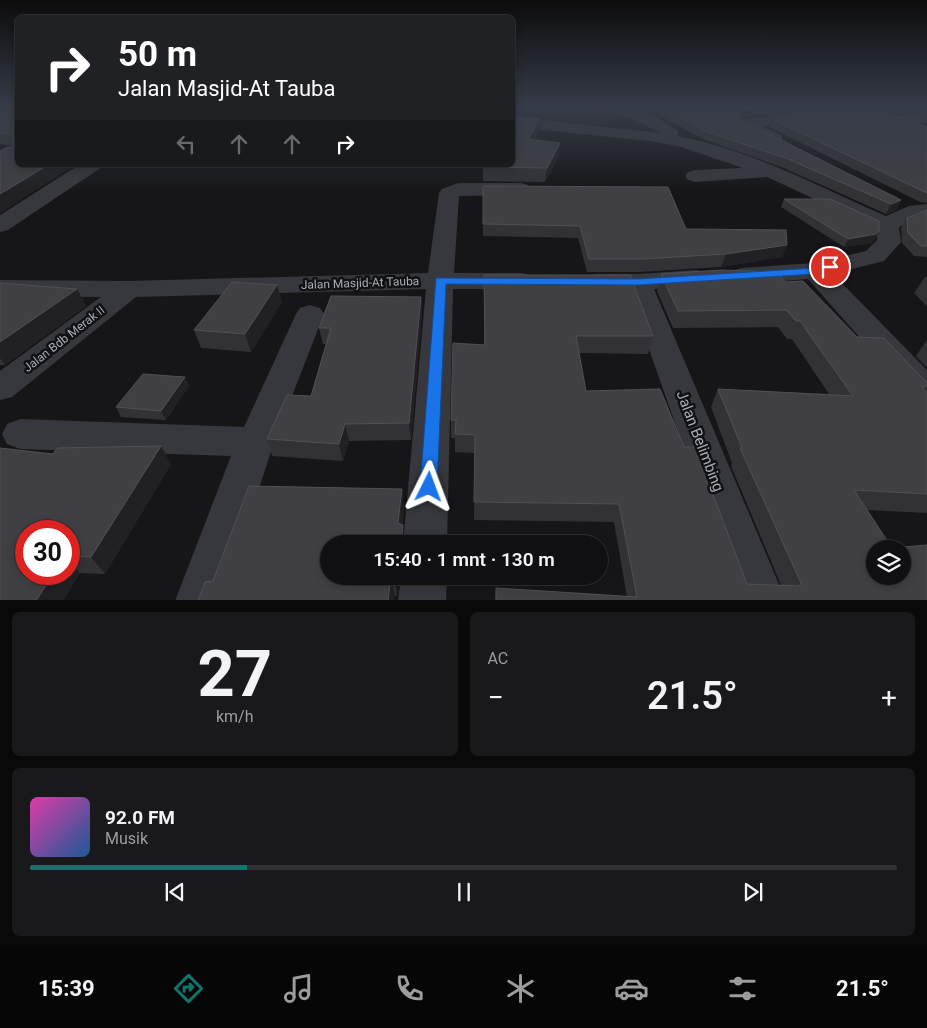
<!DOCTYPE html>
<html lang="id">
<meta charset="utf-8">
<style>
:root{--surface:#101012;--page:#19191b;--text:#f1f3f6;--muted:#9c9d9f;--line:#303032;--accent:#0f766e}
body{margin:0;font-family:Roboto,sans-serif;background:var(--page);color:var(--text);height:100vh;display:flex;flex-direction:column;font-size:19px;white-space:nowrap}
*{box-sizing:border-box;margin:0}
p{font-size:16px;color:var(--muted)}
.icon{flex:none;width:28px;height:28px;fill:none;stroke:currentColor;stroke-width:2;stroke-linecap:round;stroke-linejoin:round}
.map{position:relative;height:600px;overflow:hidden}
.details{display:flex;flex-direction:column;gap:12px;padding:12px;background:#09090a;flex:1}
.details>*{flex:none}
.banner{position:absolute;left:15px;top:15px;width:500px;height:152px;border-radius:8px;box-shadow:0 2px 8px #0003,0 0 0 1px var(--line);background:#202124;color:#fff;overflow:hidden}
.tools{position:absolute;left:866px;top:540px;display:grid;gap:10px}
.tools a{display:grid;place-items:center;width:45px;height:45px;border-radius:50%;background:var(--surface);box-shadow:0 2px 8px #0003,0 0 0 1px var(--line);font-size:25px}
.speed{position:absolute;left:15px;top:520px;display:flex;gap:10px;font-size:25px;font-weight:700;text-align:center}
.speed>*{display:grid;place-content:center;width:65px;height:65px;border-radius:50%;background:var(--surface);box-shadow:0 2px 8px #0003,0 0 0 1px var(--line);line-height:1}
.speed .limit{border:8px solid #d22;background:#fff;color:#111}
.pin{position:absolute;display:grid;place-items:center;width:42px;height:42px;color:#fff;margin:-21px;border:2px solid #fff;border-radius:50%;box-shadow:0 1px 5px #0007}
.me{position:absolute;width:55px;margin:-28px;rotate:3deg;stroke-linejoin:round;filter:drop-shadow(0 0 4px #0008)}
.turn{display:flex;align-items:center;gap:18px;height:105px;padding:0 20px;font-size:22px}
.turn .icon{width:65px;height:65px;stroke-width:2.5}
.turn b{display:block;font-size:35px;line-height:42px}
.lanes{display:flex;align-items:center;height:48px;padding:0 20px;background:#0003;justify-content:center;gap:25px;direction:ltr}
.lanes .off{opacity:.35}
.big{font-size:38px;font-weight:600;line-height:1.1}
.details .tile{flex:1;display:flex;flex-direction:column;justify-content:center;gap:8px;min-width:0;padding:0 18px;border-radius:8px;background:var(--page)}
.details .dial{align-items:center;gap:0}
.dial b{font-size:65px;line-height:1}
.song{display:flex;align-items:center;gap:15px}
.cover{width:60px;height:60px;border-radius:8px;background:linear-gradient(135deg,hsl(320 70% 55%),hsl(210 70% 35%))}
.played{height:5px;border-radius:2px;background:linear-gradient(90deg,var(--accent) 25%,var(--line) 25%)}
.keys{display:flex;justify-content:space-around;direction:ltr}
.heat{display:flex;justify-content:space-between;align-items:center;font-size:28px;direction:ltr}
.details .tiles{flex:1;display:grid;gap:12px;grid-template-columns:1fr 1fr}
.tile:last-child{grid-column:span 2}
.trip{position:absolute;left:320px;top:535px;width:288px;height:50px;border-radius:25px;background:var(--surface);box-shadow:0 2px 8px #0003,0 0 0 1px var(--line);font-weight:600;line-height:50px;text-align:center}
.dock{display:flex;height:80px;justify-content:space-around;align-items:center;background:#060607;color:var(--muted)}
.dock .icon{width:35px;height:35px}
.dock .active{color:var(--accent)}
.dock b{font-size:22px;color:var(--text)}
.map>svg:first-child{display:block}
.lines{fill:none;stroke-linecap:round;stroke-linejoin:round}
.minor{fill:#37383d;fill-rule:evenodd}
.wall{fill:#323236;fill-rule:evenodd}
.shaded-wall{fill:#212124}
.building{fill:#3f3f44;stroke:#4f5156;fill-rule:evenodd}
.route{fill:#1a73e8;stroke:#114b97}
.labels{text-anchor:middle;dominant-baseline:central;stroke-width:5;stroke-linejoin:round;paint-order:stroke}
.street-label{font-size:12px;fill:#a8adb8;stroke:#111113}
.near-street-label{font-size:15px;fill:#a8adb8;stroke:#111113}
</style>
<div class="map">
<svg width="927" height="601" viewBox="0 0 927 601">
<rect width="100%" height="100%" fill="#161618"/>
<g class="lines">
<path class="minor" d="M598 107H630L653 116 677 130 679 133 677 136C749 149 820 187 886 216L909 206 927 204V216L899 227 901 242 884 261 833 274 927 370V403L915 400 808 279 741 284 732 281 728 276 732 271 741 268 815 263 866 251 877 240V228L767 177 695 182 688 180 685 176 688 172 695 170 743 168 678 146 649 141 524 128 518 126 516 123 518 120 524 118 660 133 634 119 600 110Z
M756 107C768 107 781 106 790 116L786 122 762 126 781 135 783 139 781 143H769L739 126 737 123 739 120 769 116Z
M927 113V123H896L893 120 896 117Z
M79 165H101L99 169 8 230 0 232V215Z
M458 183H521L528 185 531 189 528 193 521 195 459 196 454 273H521L530 275 534 281 530 287 521 289H453L447 544H403L426 289 136 297 12 397 0 400V371L101 297 0 296V280L129 281 428 273 439 193 442 189Z
M696 270 705 272 709 278 705 284 654 289 786 601H738L628 290H596L587 288 583 282 587 276 596 274H638Z
M310 305 320 308 324 314 274 442 223 601H175L231 456 20 449 7 444 2 434 7 424 20 419 244 427 296 314 300 308Z
M401 576H447L446 601H398Z"/>
</g>
<path class="wall" d="M0 107H18V165H74L0 213 13 146 0 144Z
M645 107H766L764 115 739 118 741 120 901 200 896 210 886 214 784 168 703 139Z
M779 107H874L927 127V203L920 202 769 127 772 119 791 115 784 109Z
M889 107H927V112L906 114Z
M540 131 534 140 559 156 545 182 483 181V165Z
M483 186 686 229 787 245 782 257 721 267 638 272H587L578 238 483 236Z
M784 199 879 231 875 239 872 243 844 247 781 207Z
M927 210V257L914 256 902 243 901 228 907 218Z
M661 274 785 282 857 337 927 383V513L867 510 927 601H495L496 588 627 597 614 522 474 520 475 453 455 452V438H451V420L484 345V275L653 336 648 354 579 353 586 391 684 447 747 584 781 585 731 466 732 463 711 407 718 389 829 394 792 339H787L778 327 673 328 657 291Z
M925 277H927V306L914 293Z
M0 283 77 289 86 306 5 365H0Z
M421 297 422 313 411 440 349 441 343 461 272 456 267 439 311 396 326 344H323L319 328Z
M282 302 251 352 201 348 194 330Z
M927 340V368L916 356Z
M185 377 189 386 166 420 121 417 116 407Z
M53 454 171 464 105 574 80 573 63 601H0ZM26 531H69V574Z
M402 489 404 511 329 576H399L397 596 213 581Z"/>
<path class="shaded-wall" d="M766 107 764 115 739 118 738 116 741 110Z
M909 107H927V112L906 114Z
M541 119 540 131 527 152 528 139Z
M560 143 559 156 545 182 547 168Z
M48 165H74L0 213V194Z
M901 200 896 210 886 214 891 204Z
M879 231 875 239 872 243 844 247 848 239Z
M787 245 782 257 721 267 726 254Z
M277 285 282 302 251 352 245 334Z
M77 289 86 306 5 365 0 358V342Z
M421 297 422 313 411 440 409 423Z
M185 377 189 386 166 420 161 411Z
M345 424 349 441 343 461 339 444Z
M161 446 171 464 105 574 91 557Z
M402 489 404 511 402 534 403 525 406 544H401L398 523Z
M69 560 80 573 63 601H36L53 574H69Z
M391 576 395 596 394 601H388Z
M394 576H399L397 596Z"/>
<path class="building" d="M0 107H18V165H48L0 194V151L8 147H13V135L0 133Z
M660 107H764L741 110 738 116 741 120 901 200 891 204 788 159 705 131Z
M794 107H874L927 127V193L772 119 790 115 795 108Z
M516 114 524 118 541 119 528 139 560 143 547 168 483 167V165H512V119Z
M483 186 668 187 686 229 786 230 787 245 726 254 641 259H589L580 226 483 224Z
M784 199H830L879 221V231L876 234 848 239Z
M927 210V246H921L908 233 907 218Z
M721 270 777 272 785 282 803 281 857 337 884 338 927 383V387L921 386 927 393V494L854 490 892 548 927 545V601H496V588L637 597 619 504 474 502 475 435 455 434 456 420H451L453 343 485 345 484 275H630L653 336H576L586 391 660 389 684 447H695L747 584 799 586 801 583 740 448H742L718 389 853 396 800 321H796L786 310 678 311 661 274ZM875 549H902V576H875Z
M232 282 277 285 245 334 194 330Z
M0 283 77 289 0 342Z
M331 296 421 297 409 423 345 424 339 444 267 439 287 395 311 396 331 328H319Z
M143 374 185 377 161 411 116 407Z
M161 446 91 557 69 556V531H26V574H53L36 601H0V448L53 454 57 448Z
M249 486 402 489 398 523 403 525 401 544H329V576H391L388 601H198L205 582 213 581Z"/>
<linearGradient id="sky" x2="0" y2="1"><stop stop-color="#0c0c0d"/><stop offset="0.56" stop-color="#363c48"/><stop offset="1" stop-color="#363c48" stop-opacity="0"/></linearGradient>
<rect width="927" height="192" fill="url(#sky)"/>
<path class="route" d="M830 264 835 267 833 269 815 274 638 285 446 284 437 487 434 492 429 494 423 492 420 487 436 278 638 279 815 268Z"/>
<g class="labels">
<g class="street-label">
<text transform="translate(360 283) rotate(-2)">Jalan Masjid-At Tauba</text>
<text transform="translate(64 339) rotate(-38)">Jalan Bdb Merak II</text>
</g>
<g class="near-street-label">
<text transform="translate(700 441) rotate(69)">Jalan Belimbing</text>
</g>
</g>
</svg>
<div class="tools">
<a><svg class="icon" aria-label="layers" viewBox="0 0 24 24"><path d="M12 4l9 5-9 5-9-5zM3 14l9 5 9-5"/></svg></a>
</div>
<div class="speed"><div class="limit">30</div></div>
<div class="pin" style="left:830px;top:267px;background:#d93025"><svg class="icon" aria-label="arrive" viewBox="0 0 24 24"><path d="M6 21V4h12l-3 4 3 4H6"/></svg></div>
<svg class="me" style="left:429px;top:487px" viewBox="-20 -20 40 40"><path d="M0-17L14 15 0 8-14 15z" fill="#1a73e8" stroke="#fff" stroke-width="4"/></svg>
<div class="trip">15:40 · 1 mnt · 130 m</div>
<div class="banner">
<div class="turn"><svg class="icon" aria-label="right" viewBox="0 0 24 24"><path d="M7 20v-9h11M14 6l5 5-5 5"/></svg><div><b>50 m</b>Jalan Masjid-At Tauba</div></div>
<div class="lanes"><svg class="icon off" aria-label="left" viewBox="0 0 24 24"><path d="M17 20v-9H6M10 6l-5 5 5 5"/></svg><svg class="icon off" aria-label="ahead" viewBox="0 0 24 24"><path d="M12 20V5M6 11l6-6 6 6"/></svg><svg class="icon off" aria-label="ahead" viewBox="0 0 24 24"><path d="M12 20V5M6 11l6-6 6 6"/></svg><svg class="icon" aria-label="right" viewBox="0 0 24 24"><path d="M7 20v-9h11M14 6l5 5-5 5"/></svg></div>
</div>
</div>
<section class="details">
<div class="tiles">
<div class="tile dial"><b>27</b><p>km/h</p></div>
<div class="tile"><p>AC</p>
<div class="heat"><a>−</a><b class="big">21.5°</b><a>+</a></div>
</div>
<div class="tile">
<div class="song"><i class="cover"></i><div><b>92.0 FM</b><p>Musik</p></div></div>
<div class="played"></div>
<div class="keys"><svg class="icon" aria-label="previous" viewBox="0 0 24 24"><path d="M18 5L8 12l10 7zM5 5v14"/></svg><svg class="icon" aria-label="pause" viewBox="0 0 24 24"><path d="M8 5v14M16 5v14"/></svg><svg class="icon" aria-label="next" viewBox="0 0 24 24"><path d="M6 5l10 7-10 7zM19 5v14"/></svg></div>
</div>
</div>
</section>
<nav class="dock">
<b>15:39</b>
<svg class="icon active" aria-label="directions" viewBox="0 0 24 24"><path d="M12 3l9 9-9 9-9-9zM9 14v-3h6M13 9l2 2-2 2"/></svg>
<svg class="icon" aria-label="music" viewBox="0 0 24 24"><path d="M9 18V5l10-2v13"/><circle cx="6" cy="18" r="3"/><circle cx="16" cy="16" r="3"/></svg>
<svg class="icon" aria-label="phone" viewBox="0 0 24 24"><path d="M5 4h4l2 5-3 2q2 4 5 5l2-3 5 2v4C11 20 4 13 5 4z"/></svg>
<svg class="icon" aria-label="climate" viewBox="0 0 24 24"><path d="M12 3v18M4 7l16 10M4 17L20 7"/></svg>
<svg class="icon" aria-label="car" viewBox="0 0 24 24"><path d="M5 17H2v-5l4-1 3-4h7l3 4 3 1v5h-3M9 17h6M6 11h13"/><circle cx="7" cy="17" r="2"/><circle cx="17" cy="17" r="2"/></svg>
<svg class="icon" aria-label="filters" viewBox="0 0 24 24"><path d="M4 7h16M4 17h16"/><circle cx="9" cy="7" r="2"/><circle cx="15" cy="17" r="2"/></svg>
<b>21.5°</b>
</nav>
